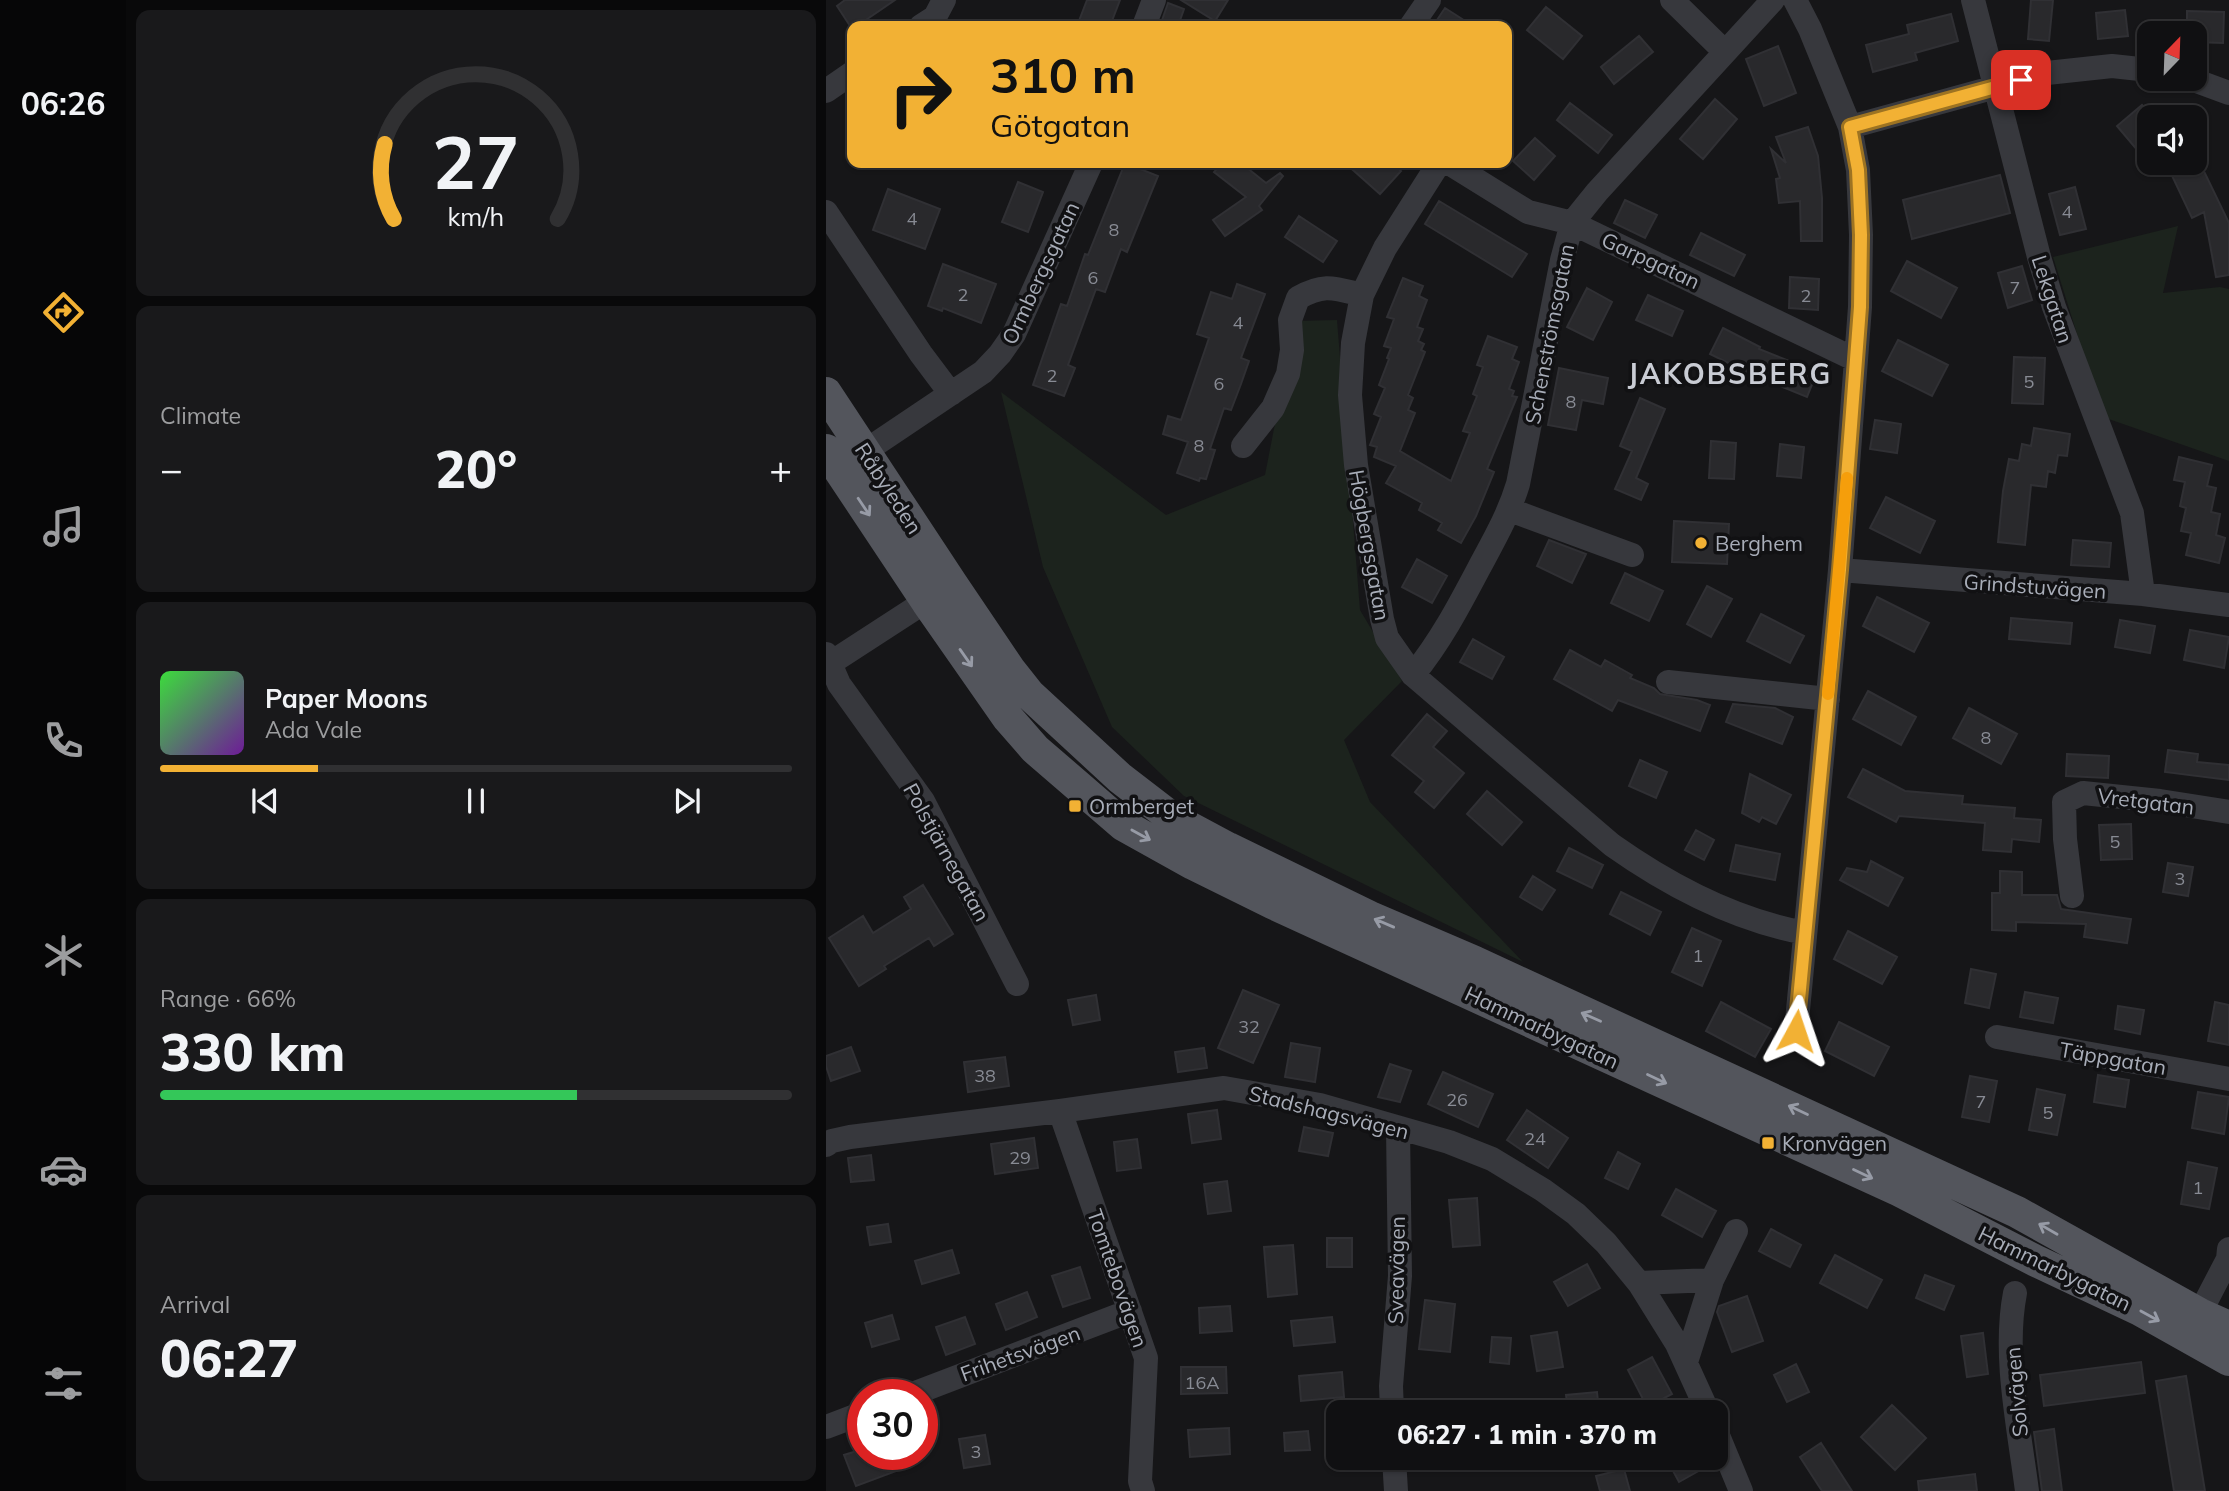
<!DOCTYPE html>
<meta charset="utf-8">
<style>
:root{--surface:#101012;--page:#19191b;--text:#f1f3f6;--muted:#9c9d9f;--line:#303032;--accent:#f2b134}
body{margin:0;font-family:Mulish,sans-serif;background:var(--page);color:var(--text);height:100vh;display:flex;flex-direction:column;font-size:26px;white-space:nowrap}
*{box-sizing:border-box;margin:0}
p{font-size:23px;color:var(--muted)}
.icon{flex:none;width:38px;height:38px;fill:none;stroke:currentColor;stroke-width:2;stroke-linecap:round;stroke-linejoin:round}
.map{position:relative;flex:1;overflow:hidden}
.sheet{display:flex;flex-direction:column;gap:10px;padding:10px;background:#09090a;width:700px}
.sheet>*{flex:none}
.top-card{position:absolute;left:21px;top:21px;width:665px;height:147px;border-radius:14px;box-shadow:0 2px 5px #0004,0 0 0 2px var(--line);background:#f2b134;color:#111;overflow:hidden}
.needle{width:46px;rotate:23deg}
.controls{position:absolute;left:1311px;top:21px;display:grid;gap:14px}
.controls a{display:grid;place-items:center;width:70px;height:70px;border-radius:14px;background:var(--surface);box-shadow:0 2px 5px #0004,0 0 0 2px var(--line);font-size:35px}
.speed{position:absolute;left:21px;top:1379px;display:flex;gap:14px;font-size:35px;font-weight:700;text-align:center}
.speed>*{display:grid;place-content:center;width:91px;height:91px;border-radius:50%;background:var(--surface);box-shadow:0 2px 5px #0004,0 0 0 2px var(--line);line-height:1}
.speed .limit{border:10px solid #d22;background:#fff;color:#111}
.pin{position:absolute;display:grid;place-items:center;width:60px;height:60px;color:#fff;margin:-30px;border-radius:14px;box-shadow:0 4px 10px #0006}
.me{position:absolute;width:77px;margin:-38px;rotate:5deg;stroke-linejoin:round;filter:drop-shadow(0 0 5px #0008)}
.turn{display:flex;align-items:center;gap:24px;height:147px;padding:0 28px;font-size:32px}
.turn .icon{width:91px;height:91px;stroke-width:2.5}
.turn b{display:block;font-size:49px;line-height:60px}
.big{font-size:52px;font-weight:800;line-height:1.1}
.sheet .widget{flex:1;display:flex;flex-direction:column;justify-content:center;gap:10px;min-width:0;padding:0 24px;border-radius:14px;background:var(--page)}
.sheet .dial{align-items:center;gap:0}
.dial svg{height:182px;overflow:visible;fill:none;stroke:var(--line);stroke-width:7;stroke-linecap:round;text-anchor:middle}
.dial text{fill:var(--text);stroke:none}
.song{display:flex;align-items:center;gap:21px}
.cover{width:84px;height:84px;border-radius:10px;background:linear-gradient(135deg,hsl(120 70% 55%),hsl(280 70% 35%))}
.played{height:7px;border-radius:4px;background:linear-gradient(90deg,var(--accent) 25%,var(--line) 25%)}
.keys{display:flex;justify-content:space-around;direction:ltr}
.heat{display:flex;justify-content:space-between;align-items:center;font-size:38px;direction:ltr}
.charge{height:10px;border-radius:5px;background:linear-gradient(90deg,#34c759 66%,var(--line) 0)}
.trip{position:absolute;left:500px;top:1400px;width:402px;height:70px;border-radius:14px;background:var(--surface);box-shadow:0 2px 5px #0004,0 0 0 2px var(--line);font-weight:800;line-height:70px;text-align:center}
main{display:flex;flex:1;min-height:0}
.tabs{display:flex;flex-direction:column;width:126px;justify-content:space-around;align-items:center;background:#060607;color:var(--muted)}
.tabs .icon{width:49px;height:49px}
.tabs .on{color:var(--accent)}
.tabs b{font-size:32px;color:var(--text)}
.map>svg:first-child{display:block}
.green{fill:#1c231d}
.building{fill:#29292c;stroke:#303034;stroke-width:2}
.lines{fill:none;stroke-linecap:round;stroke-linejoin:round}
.minor{stroke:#37383d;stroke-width:24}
.major{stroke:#53555c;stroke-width:32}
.oneway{stroke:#979ba6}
.route-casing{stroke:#9d7322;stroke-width:18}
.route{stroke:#f2b134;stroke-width:12}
.slow{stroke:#f59e0b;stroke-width:12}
.poi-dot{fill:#f2b134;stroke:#111113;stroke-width:2.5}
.labels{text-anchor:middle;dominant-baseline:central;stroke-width:7;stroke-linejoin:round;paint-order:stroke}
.number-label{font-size:18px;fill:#888b94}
.street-label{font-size:21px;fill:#a8adb8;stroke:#111113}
.poi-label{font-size:21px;fill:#a8adb8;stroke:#111113;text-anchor:start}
.district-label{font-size:28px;font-weight:bold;letter-spacing:2px;fill:#c9ccd4;stroke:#111113}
</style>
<main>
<nav class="tabs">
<b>06:26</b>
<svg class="icon on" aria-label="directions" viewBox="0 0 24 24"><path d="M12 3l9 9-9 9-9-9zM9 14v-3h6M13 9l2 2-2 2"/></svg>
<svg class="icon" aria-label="music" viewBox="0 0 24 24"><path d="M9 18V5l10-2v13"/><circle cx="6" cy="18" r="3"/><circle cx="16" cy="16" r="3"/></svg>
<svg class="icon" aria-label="phone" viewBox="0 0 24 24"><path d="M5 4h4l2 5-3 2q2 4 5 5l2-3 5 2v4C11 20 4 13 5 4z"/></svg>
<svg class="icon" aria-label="climate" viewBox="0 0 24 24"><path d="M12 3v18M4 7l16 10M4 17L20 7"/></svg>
<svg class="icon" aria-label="car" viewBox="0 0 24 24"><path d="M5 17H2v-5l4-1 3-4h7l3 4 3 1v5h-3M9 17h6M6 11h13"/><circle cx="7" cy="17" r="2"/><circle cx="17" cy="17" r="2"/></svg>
<svg class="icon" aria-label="filters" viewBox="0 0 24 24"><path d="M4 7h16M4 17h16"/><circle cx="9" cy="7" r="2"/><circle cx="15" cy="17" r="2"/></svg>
</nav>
<section class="sheet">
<div class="widget dial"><svg viewBox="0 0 100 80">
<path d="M14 69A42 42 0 1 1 86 69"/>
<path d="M14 69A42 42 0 0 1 10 36" stroke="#f2b134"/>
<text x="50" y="56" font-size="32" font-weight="700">27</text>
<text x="50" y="72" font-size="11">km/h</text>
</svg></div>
<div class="widget"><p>Climate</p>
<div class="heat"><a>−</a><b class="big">20°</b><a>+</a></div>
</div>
<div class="widget">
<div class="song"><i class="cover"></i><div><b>Paper Moons</b><p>Ada Vale</p></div></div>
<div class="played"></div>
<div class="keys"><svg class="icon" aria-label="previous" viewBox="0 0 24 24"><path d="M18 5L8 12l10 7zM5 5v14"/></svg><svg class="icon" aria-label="pause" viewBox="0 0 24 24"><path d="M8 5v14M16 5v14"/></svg><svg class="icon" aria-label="next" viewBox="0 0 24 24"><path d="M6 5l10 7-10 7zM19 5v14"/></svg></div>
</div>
<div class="widget"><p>Range · 66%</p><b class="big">330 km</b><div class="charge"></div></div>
<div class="widget"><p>Arrival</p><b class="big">06:27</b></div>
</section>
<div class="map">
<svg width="1403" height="1491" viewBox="0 0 1403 1491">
<rect width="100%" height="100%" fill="#161618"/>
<path class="green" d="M1352 226 1337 293 1394 287 1403 289V461L1277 417 1227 257Z
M511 320 534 610 576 681 518 740 544 802 697 962 358 796 286 727 217 567 175 392 340 515 439 475 469 321Z"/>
<path class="building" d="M19 0H69L31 26H26V29L11 6Z
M261 0H294L284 26H267L253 21Z
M355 0H402L389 21Z
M1205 0H1227L1223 41 1202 39Z
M342 3 358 9 352 26H334Z
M720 7 756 36 737 59 701 30Z
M619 8 647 26H607Z
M1299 10 1302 36 1272 39 1270 13Z
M1361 11 1398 12 1397 43 1368 42V33H1361Z
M1125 14 1132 41 1089 53 1091 60 1047 72 1040 45 1083 34 1081 25Z
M813 36 827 52 788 84 775 67Z
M952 46 970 93 938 106 920 59Z
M889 99 911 119 877 159 854 139Z
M744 103 786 135 772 153 731 120Z
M1316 105 1323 113V164L1291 126Z
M982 127 992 156 996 198V241H975L974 201 953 203 950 179 954 178 945 149 960 163 950 137Z
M709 138 729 156 708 180 687 161Z
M299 163 332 176 301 252 295 249 279 292 270 289 242 365 249 368 238 396 207 385 235 304 241 306 259 254 262 255Z
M396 163H415L440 183 454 173 457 176 433 206 436 210 399 236 387 220 420 197 388 172Z
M519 163H566L575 171 554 194Z
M1340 163H1374L1403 223V275L1390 277 1378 212 1366 218Z
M1174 175 1184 213 1086 239 1077 200Z
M192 182 217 192 202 232 176 222Z
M1249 187 1260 229 1234 235 1223 194Z
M62 189 114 209 99 249 47 230Z
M799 200 831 215 819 238 788 223Z
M613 201 701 254 686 277 599 224Z
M473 216 511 241 497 262 459 237Z
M875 233 919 255 908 276 864 255Z
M1081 261 1131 288 1115 318 1065 291Z
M117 264 170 284 155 323 117 308 116 311 102 306Z
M1196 266 1206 300 1182 308 1172 273Z
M964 277 993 279 992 310 963 308Z
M577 278 597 286 593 296 601 300 591 327 597 329 592 341 598 344 595 350 599 352 582 395 587 398 582 410 589 413 574 451 625 481 644 433 637 431 651 396 647 394 657 367 651 365 662 336 691 347 686 359 693 362 683 389 688 391 686 396 691 397 661 469 668 472 650 516 635 543 612 530 616 523 593 510 596 503 560 483 570 466 548 457 551 447 544 445 555 417 548 414 559 388 553 385 563 359 561 358 565 348 558 346 568 319 561 317Z
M411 284 439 294 415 358 423 361 415 384 405 410 398 408 384 449 389 450 380 479 374 478 373 481 351 473 362 442 337 434 342 416 355 420 383 338 371 334 385 292 406 299Z
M761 288 786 302 767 340 741 327Z
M822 295 857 311 846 336 810 320Z
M897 328 934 347 933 349 991 372 981 397 927 375 884 354Z
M1072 340 1122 365 1106 396 1056 371Z
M1188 357 1219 358 1217 404 1186 403Z
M733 368 782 378 777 404 756 400 750 430 722 425Z
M814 398 839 409 810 478 822 484 815 500 789 489 806 451 794 446Z
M1049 420 1075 424 1071 453 1044 449Z
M1208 428 1244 434 1241 456 1232 455 1229 473 1222 471 1220 487 1205 485 1199 545 1172 542 1177 491 1183 459 1193 461 1196 444 1205 446Z
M885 441 910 443 908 479 883 478Z
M954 444 978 447 975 478 951 476Z
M1353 457 1386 465 1381 486 1390 488 1385 512 1394 514 1390 535 1399 538 1393 563 1360 555 1365 533 1355 531 1360 508 1354 506 1359 482 1348 480Z
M1060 497 1109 521 1094 553 1044 528Z
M848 521 903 524 901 564 846 562Z
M723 540 760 554 746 583 711 566Z
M1247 540 1285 543 1283 567 1245 565Z
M591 559 621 576 606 603 576 587Z
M799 573 837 591 823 621 785 603Z
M881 586 906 599 885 637 861 624Z
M1051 597 1103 623 1088 652 1037 626Z
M935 614 978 636 964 663 921 641Z
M1185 618 1246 623 1244 644 1183 639Z
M1294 620 1329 626 1324 653 1289 647Z
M1364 630 1403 637 1398 668 1358 660Z
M647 639 678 657 666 679 634 662Z
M744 650 775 667 779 660 806 675 804 678 828 688 834 694 871 700 884 705 874 731 792 700 786 711 728 679Z
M1042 691 1090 717 1075 745 1027 719Z
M907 704 949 708 967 717 956 744 900 722Z
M1143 708 1191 734 1175 764 1127 738Z
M601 714 621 731 607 747 638 773 608 808 589 792 598 781 566 755Z
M1342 750 1372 754 1371 762 1403 765V780L1339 772Z
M1241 754 1283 756 1282 778 1240 776Z
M814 760 841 772 830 798 803 786Z
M1037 769 1079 791 1137 796 1136 804 1189 808 1188 818 1215 820 1213 842 1186 839 1185 852 1157 850 1159 823 1073 816 1070 822 1022 797Z
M924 774 965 795 950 824 936 817 933 822 916 813Z
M661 791 696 822 676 845 641 814Z
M1305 824 1306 859 1275 860 1273 825Z
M870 830 888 840 878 860 859 850Z
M910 845 954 854 949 880 904 871Z
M743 848 777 865 766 888 731 871Z
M1045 861 1077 878 1062 906 1014 880 1021 868 1041 872Z
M1342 863 1367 867 1362 896 1337 892Z
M1174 871 1196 872V895H1231L1235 909 1305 919 1301 943 1258 937 1260 924 1190 922V931L1166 930V893H1174Z
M707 876 729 890 716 910 694 897Z
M97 885 127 934 108 946 103 938 58 966 60 969 33 986 3 938 37 916 47 933 85 909 78 897Z
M795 892 835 912 824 935 784 914Z
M866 928 895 941 876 986 846 972Z
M1022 931 1071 957 1056 984 1008 959Z
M1145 969 1170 974 1163 1008 1139 1003Z
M417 990 453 1005 427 1063 392 1048Z
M1199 992 1232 998 1227 1023 1194 1017Z
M270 995 274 1020 247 1025 242 1000Z
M895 1002 945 1029 929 1057 880 1031Z
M1389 1002 1403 1005V1045L1382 1041Z
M1292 1006 1318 1010 1314 1034 1289 1029Z
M1013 1022 1063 1047 1048 1076 999 1051Z
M465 1043 494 1048 489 1082 459 1077Z
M25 1047 34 1071 5 1081 0 1066V1056Z
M378 1048 381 1068 352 1072 349 1052Z
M179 1057 183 1086 142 1092 138 1062Z
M564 1064 585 1071 574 1102 552 1097Z
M617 1072 667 1094 652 1127 602 1104Z
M1272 1075 1303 1080 1299 1107 1268 1102Z
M1144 1076 1171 1081 1163 1122 1136 1117Z
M1211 1089 1239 1095 1231 1135 1203 1130Z
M1372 1092 1403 1097 1398 1134 1366 1128Z
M391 1110 395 1139 366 1143 362 1114Z
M701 1110 742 1138 722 1168 681 1140Z
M478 1127 507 1133 502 1156 473 1151Z
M208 1138 212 1168 169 1174 165 1144Z
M311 1139 315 1168 291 1171 288 1142Z
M792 1152 814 1164 802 1189 779 1178Z
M45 1155 48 1180 25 1182 22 1158Z
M1362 1162 1391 1168 1383 1209 1355 1204Z
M401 1181 405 1211 382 1214 378 1184Z
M850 1189 890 1211 876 1237 836 1215Z
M651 1198 654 1245 627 1247 623 1200Z
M62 1224 65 1242 44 1245 41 1227Z
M945 1229 975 1245 964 1267 933 1251Z
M501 1238H526V1267H501Z
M467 1245 471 1294 442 1297 438 1247Z
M126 1250 133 1273 96 1284 89 1261Z
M1009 1255 1056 1280 1041 1308 994 1283Z
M761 1264 774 1288 742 1306 728 1282Z
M254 1267 264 1298 237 1307 226 1276Z
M1099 1275 1128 1286 1118 1310 1090 1298Z
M201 1292 211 1317 180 1330 170 1304Z
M921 1296 937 1341 906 1352 891 1312 893 1306Z
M599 1300 629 1304 624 1352 593 1349Z
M404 1306 406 1331 374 1333 373 1308Z
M66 1315 73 1339 46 1347 39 1323Z
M139 1317 149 1344 120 1355 110 1327Z
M506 1317 509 1342 468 1346 465 1321Z
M731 1332 737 1367 711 1371 705 1336Z
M1157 1333 1162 1374 1141 1377 1135 1336Z
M666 1337 685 1338 683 1364 664 1362Z
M826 1357 846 1394 821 1407 802 1370Z
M1315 1362 1319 1393 1218 1406 1214 1375Z
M970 1364 983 1392 961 1402 948 1375Z
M355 1367H400L401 1393 355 1394Z
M516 1372 518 1397 475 1401 473 1376Z
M1360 1376 1379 1491H1348L1330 1381Z
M771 1392 773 1412H742L740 1395Z
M1066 1405 1100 1438 1069 1470 1035 1437Z
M403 1428 404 1454 364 1457 362 1430Z
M1228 1429 1236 1491H1216L1208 1432Z
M482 1431 484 1450 459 1451 458 1433Z
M159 1435 164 1464 138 1468 133 1439Z
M995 1443 1026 1491H996L974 1457Z
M37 1449V1454H67L73 1470 30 1486 18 1455Z
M840 1458H872L878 1468 853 1482Z
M798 1469 804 1491H774L770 1476Z
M1149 1474 1151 1491H1093L1092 1481Z"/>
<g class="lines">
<path class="minor" d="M846 0 899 52
M969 0 984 29 1024 127 1032 170 1035 235 1034 307 1014 570 970 1031
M1147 0 1213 257 1228 307 1306 513 1317 594
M95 26 109 17 118 0
M318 26 328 0
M585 26 603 0
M1365 79 1403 93
M0 91 26 73
M1024 127 1221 73 1286 66 1323 70
M613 163 559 248 536 295 527 343 524 395 530 465 556 619 561 638 587 675 786 845C844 886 909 920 979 933
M623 163 702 212 746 223 1028 359
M0 212 95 354 125 394
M417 446 447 408 462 374 466 350 464 320 472 298C498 283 508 288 536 295
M26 460 157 372 174 354 188 334 265 163
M684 510 806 555
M1014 570 1317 594 1403 605
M0 654 13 684 97 801 191 984
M0 666 114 592
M587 675C614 642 633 606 653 568 668 540 683 514 692 484L736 260 746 223 771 192 947 0
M842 682 1002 699
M1246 896 1239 839 1238 802 1257 793 1334 801 1403 812
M1171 1037 1403 1079
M234 1111 320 1358 314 1481 317 1491
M0 1145 6 1141 24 1137 234 1111 398 1088 494 1105 623 1142 666 1159 717 1190 750 1214 780 1243 813 1283 851 1344 882 1412
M813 1283 886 1280
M1189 1293C1177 1355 1193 1428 1201 1491
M1365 1330 1402 1259 1403 1249
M860 1362 886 1280 910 1231
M84 1395 304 1311
M566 1412 565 1386 574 1276 572 1128
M0 1427 37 1413
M891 1433 915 1491
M568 1458 570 1491"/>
<path class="major" d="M0 393 126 584 184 670 203 694 294 778 346 818 402 848 544 917 649 962 1191 1212 1374 1314 1403 1327
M0 450 101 602 182 718 209 749 297 825 367 864 446 903 1074 1191 1210 1261 1314 1310 1403 1360"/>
</g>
<defs><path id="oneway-shaft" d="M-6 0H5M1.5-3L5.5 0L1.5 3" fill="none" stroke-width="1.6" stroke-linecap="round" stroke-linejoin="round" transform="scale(1.75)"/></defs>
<g class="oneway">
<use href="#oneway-shaft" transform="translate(38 507) rotate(56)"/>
<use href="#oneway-shaft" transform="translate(140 658) rotate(55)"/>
<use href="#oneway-shaft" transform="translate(315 835) rotate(29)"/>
<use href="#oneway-shaft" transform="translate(558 923) rotate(-157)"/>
<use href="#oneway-shaft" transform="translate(765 1017) rotate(-156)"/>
<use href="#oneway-shaft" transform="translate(831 1079) rotate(25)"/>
<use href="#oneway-shaft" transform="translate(972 1110) rotate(-155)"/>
<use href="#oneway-shaft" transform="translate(1037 1174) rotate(25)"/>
<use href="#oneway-shaft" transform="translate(1222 1229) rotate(-150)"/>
<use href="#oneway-shaft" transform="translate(1324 1316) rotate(29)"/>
</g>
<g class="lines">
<g class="route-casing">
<path id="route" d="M970 1031 1014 570 1034 307 1035 235 1032 170 1024 127 1195 80"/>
</g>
<use href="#route" class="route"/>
<path class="slow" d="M1002 694 1021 478"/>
</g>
<g class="poi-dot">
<circle cx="875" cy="543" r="7"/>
<rect x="242" y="799" width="14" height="14" rx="3.5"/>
<rect x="935" y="1136" width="14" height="14" rx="3.5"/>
</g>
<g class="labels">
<g class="number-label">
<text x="1241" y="211">4</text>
<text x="86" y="218">4</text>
<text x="288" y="229">8</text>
<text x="267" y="277">6</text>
<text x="1189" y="287">7</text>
<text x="137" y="294">2</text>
<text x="980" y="295">2</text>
<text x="412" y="322">4</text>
<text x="226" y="375">2</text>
<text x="1203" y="381">5</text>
<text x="393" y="383">6</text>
<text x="745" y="401">8</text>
<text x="373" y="445">8</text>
<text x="1160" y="737">8</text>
<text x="1289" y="841">5</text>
<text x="1354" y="878">3</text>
<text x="872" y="955">1</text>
<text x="423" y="1026">32</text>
<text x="159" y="1075">38</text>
<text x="631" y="1099">26</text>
<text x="1155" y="1101">7</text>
<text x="1222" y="1112">5</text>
<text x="709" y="1138">24</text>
<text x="194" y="1157">29</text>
<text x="1372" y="1187">1</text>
<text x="376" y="1382">16A</text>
<text x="150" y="1451">3</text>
</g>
<g class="street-label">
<text transform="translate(825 260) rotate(25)">Garpgatan</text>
<text transform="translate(214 273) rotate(-65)">Ormbergsgatan</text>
<text transform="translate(1227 299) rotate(72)">Lekgatan</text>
<text transform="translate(723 334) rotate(-79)">Schenströmsgatan</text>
<text transform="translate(63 488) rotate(57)">Råbyleden</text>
<text transform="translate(544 545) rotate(80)">Högbergsgatan</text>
<text transform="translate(1209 586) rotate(4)">Grindstuvägen</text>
<text transform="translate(1320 801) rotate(7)">Vretgatan</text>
<text transform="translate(121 852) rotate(61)">Polstjärnegatan</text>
<text transform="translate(716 1027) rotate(25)">Hammarbygatan</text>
<text transform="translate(1287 1058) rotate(10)">Täppgatan</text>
<text transform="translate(503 1112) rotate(14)">Stadshagsvägen</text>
<text transform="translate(1229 1268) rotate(26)">Hammarbygatan</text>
<text transform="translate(570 1270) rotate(-89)">Sveavägen</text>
<text transform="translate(292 1278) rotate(71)">Tomtebovägen</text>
<text transform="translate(194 1353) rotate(-20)">Frihetsvägen</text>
<text transform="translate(1190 1392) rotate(-95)">Solvägen</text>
</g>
<g class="poi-label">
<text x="889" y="543">Berghem</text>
<text x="263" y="806">Ormberget</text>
<text x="956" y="1143">Kronvägen</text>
</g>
<g class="district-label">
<text x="904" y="373">JAKOBSBERG</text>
</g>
</g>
</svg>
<div class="controls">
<a><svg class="needle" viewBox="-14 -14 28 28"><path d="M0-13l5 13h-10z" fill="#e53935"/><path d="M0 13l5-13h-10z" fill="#9c9d9f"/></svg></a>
<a><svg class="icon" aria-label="sound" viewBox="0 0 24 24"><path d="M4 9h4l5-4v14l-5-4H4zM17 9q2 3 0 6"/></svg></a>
</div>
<div class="speed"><div class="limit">30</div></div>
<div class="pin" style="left:1195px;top:80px;background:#d93025"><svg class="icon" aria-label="arrive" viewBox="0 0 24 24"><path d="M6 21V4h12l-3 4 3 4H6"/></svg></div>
<svg class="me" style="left:970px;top:1031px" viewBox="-20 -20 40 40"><path d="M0-17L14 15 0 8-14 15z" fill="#f2b134" stroke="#fff" stroke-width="4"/></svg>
<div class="trip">06:27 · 1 min · 370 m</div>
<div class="top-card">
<div class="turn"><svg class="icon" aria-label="right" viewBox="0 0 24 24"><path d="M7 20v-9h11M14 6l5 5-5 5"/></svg><div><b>310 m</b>Götgatan</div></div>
</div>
</div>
</main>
